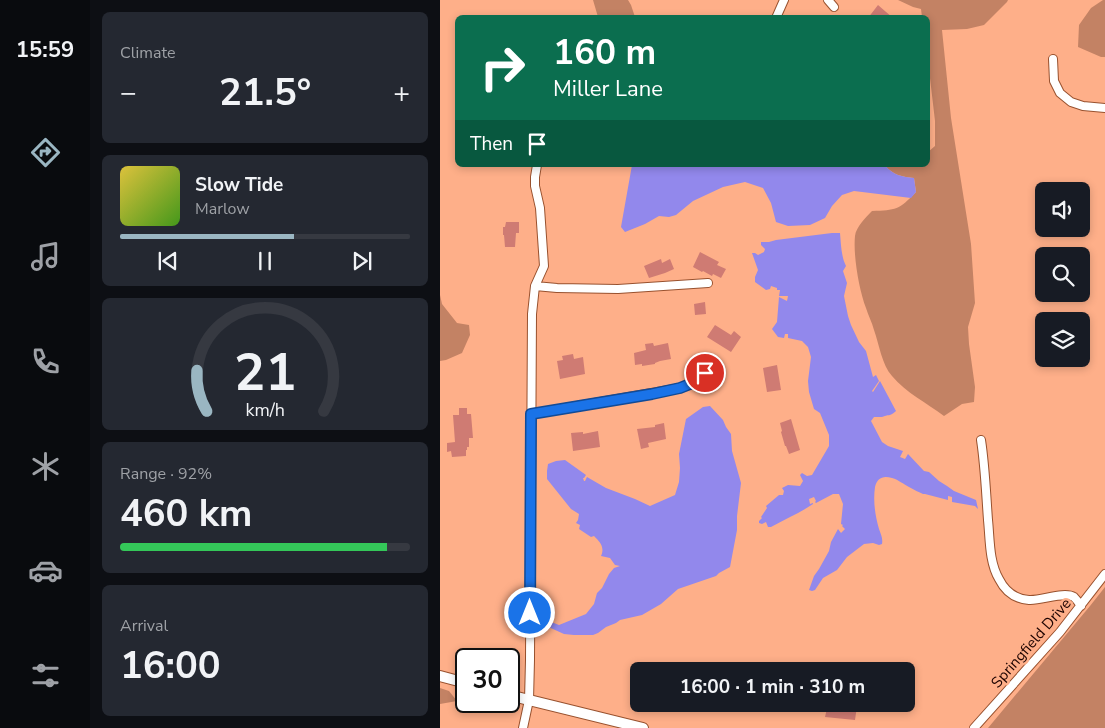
<!DOCTYPE html>
<meta charset="utf-8">
<style>
:root{--surface:#171b24;--page:#242831;--text:#f1f3f6;--muted:#9ea1a6;--line:#363941;--accent:#9ab6c2}
body{margin:0;font-family:"Nunito Sans",sans-serif;background:var(--page);color:var(--text);height:100vh;display:flex;flex-direction:column;font-size:19px;white-space:nowrap}
*{box-sizing:border-box;margin:0}
p{font-size:16px;color:var(--muted)}
.icon{flex:none;width:28px;height:28px;fill:none;stroke:currentColor;stroke-width:2;stroke-linecap:round;stroke-linejoin:round}
.map{position:relative;flex:1;overflow:hidden}
.sheet{display:flex;flex-direction:column;gap:12px;padding:12px;background:#0d0f14;width:350px}
.sheet>*{flex:none}
.top-card{position:absolute;left:15px;top:15px;width:475px;height:152px;border-radius:8px;box-shadow:0 2px 8px #0003;background:#0b6e4f;color:#fff;overflow:hidden}
.controls{position:absolute;left:595px;top:182px;display:grid;gap:10px}
.controls a{display:grid;place-items:center;width:55px;height:55px;border-radius:8px;background:var(--surface);box-shadow:0 2px 8px #0003;font-size:25px}
.speed{position:absolute;left:15px;top:648px;display:flex;gap:10px;font-size:25px;font-weight:700;text-align:center}
.speed>*{display:grid;place-content:center;width:65px;height:65px;border-radius:50%;background:var(--surface);box-shadow:0 2px 8px #0003;line-height:1}
.speed .limit{border:2px solid #111;border-radius:8px;background:#fff;color:#111}
.pin{position:absolute;display:grid;place-items:center;width:42px;height:42px;color:#fff;margin:-21px;border:2px solid #fff;border-radius:50%;box-shadow:0 1px 5px #0007}
.me{position:absolute;width:55px;margin:-28px;rotate:0deg;stroke-linejoin:round;filter:drop-shadow(0 0 4px #0008)}
.turn{display:flex;align-items:center;gap:18px;height:105px;padding:0 15px;font-size:22px}
.turn .icon{width:65px;height:65px;stroke-width:2.5}
.turn b{display:block;font-size:35px;line-height:42px}
.then{display:flex;align-items:center;height:48px;padding:0 15px;background:#0003;gap:10px;font-size:19px}
.big{font-size:38px;font-weight:700;line-height:1.1}
.sheet .card{flex:1;display:flex;flex-direction:column;justify-content:center;gap:8px;min-width:0;padding:0 18px;border-radius:8px;background:var(--page)}
.sheet .dial{align-items:center;gap:0}
.dial svg{height:130px;overflow:visible;fill:none;stroke:var(--line);stroke-width:7;stroke-linecap:round;text-anchor:middle}
.dial text{fill:var(--text);stroke:none}
.song{display:flex;align-items:center;gap:15px}
.cover{width:60px;height:60px;border-radius:8px;background:linear-gradient(135deg,hsl(50 70% 55%),hsl(100 70% 35%))}
.played{height:5px;border-radius:2px;background:linear-gradient(90deg,var(--accent) 60%,var(--line) 60%)}
.keys{display:flex;justify-content:space-around;direction:ltr}
.heat{display:flex;justify-content:space-between;align-items:center;font-size:28px;direction:ltr}
.charge{height:8px;border-radius:4px;background:linear-gradient(90deg,#34c759 92%,var(--line) 0)}
.trip{position:absolute;left:190px;top:662px;width:285px;height:50px;border-radius:8px;background:var(--surface);box-shadow:0 2px 8px #0003;font-weight:700;line-height:50px;text-align:center}
main{display:flex;flex:1;min-height:0}
.tab-bar{display:flex;flex-direction:column;width:90px;justify-content:space-around;align-items:center;background:#090b0e;color:var(--muted)}
.tab-bar .icon{width:35px;height:35px}
.tab-bar .on{color:var(--accent)}
.tab-bar b{font-size:22px;color:var(--text)}
.map>svg:first-child{display:block}
.green{fill:#c38264}
.water{fill:#9288ec}
.building{fill:#cf7b73}
.lines{fill:none;stroke-linecap:round;stroke-linejoin:round}
.minor-casing{stroke:#98512e;stroke-width:10}
.major-casing{stroke:#98512e;stroke-width:12}
.minor{stroke:#fff;stroke-width:8}
.major{stroke:#fff;stroke-width:10}
.route-casing{stroke:#114b97;stroke-width:12}
.route{stroke:#1a73e8;stroke-width:9}
.labels{text-anchor:middle;dominant-baseline:central;stroke-width:5;stroke-linejoin:round;paint-order:stroke}
.street-label{font-size:15px;fill:#1d0300;stroke:#feaf89}
</style>
<main>
<nav class="tab-bar">
<b>15:59</b>
<svg class="icon on" aria-label="directions" viewBox="0 0 24 24"><path d="M12 3l9 9-9 9-9-9zM9 14v-3h6M13 9l2 2-2 2"/></svg>
<svg class="icon" aria-label="music" viewBox="0 0 24 24"><path d="M9 18V5l10-2v13"/><circle cx="6" cy="18" r="3"/><circle cx="16" cy="16" r="3"/></svg>
<svg class="icon" aria-label="phone" viewBox="0 0 24 24"><path d="M5 4h4l2 5-3 2q2 4 5 5l2-3 5 2v4C11 20 4 13 5 4z"/></svg>
<svg class="icon" aria-label="climate" viewBox="0 0 24 24"><path d="M12 3v18M4 7l16 10M4 17L20 7"/></svg>
<svg class="icon" aria-label="car" viewBox="0 0 24 24"><path d="M5 17H2v-5l4-1 3-4h7l3 4 3 1v5h-3M9 17h6M6 11h13"/><circle cx="7" cy="17" r="2"/><circle cx="17" cy="17" r="2"/></svg>
<svg class="icon" aria-label="filters" viewBox="0 0 24 24"><path d="M4 7h16M4 17h16"/><circle cx="9" cy="7" r="2"/><circle cx="15" cy="17" r="2"/></svg>
</nav>
<section class="sheet">
<div class="card"><p>Climate</p>
<div class="heat"><a>−</a><b class="big">21.5°</b><a>+</a></div>
</div>
<div class="card">
<div class="song"><i class="cover"></i><div><b>Slow Tide</b><p>Marlow</p></div></div>
<div class="played"></div>
<div class="keys"><svg class="icon" aria-label="previous" viewBox="0 0 24 24"><path d="M18 5L8 12l10 7zM5 5v14"/></svg><svg class="icon" aria-label="pause" viewBox="0 0 24 24"><path d="M8 5v14M16 5v14"/></svg><svg class="icon" aria-label="next" viewBox="0 0 24 24"><path d="M6 5l10 7-10 7zM19 5v14"/></svg></div>
</div>
<div class="card dial"><svg viewBox="0 0 100 80">
<path d="M14 69A42 42 0 1 1 86 69"/>
<path d="M14 69A42 42 0 0 1 8 44" stroke="#9ab6c2"/>
<text x="50" y="56" font-size="32" font-weight="700">21</text>
<text x="50" y="72" font-size="11">km/h</text>
</svg></div>
<div class="card"><p>Range · 92%</p><b class="big">460 km</b><div class="charge"></div></div>
<div class="card"><p>Arrival</p><b class="big">16:00</b></div>
</section>
<div class="map">
<svg width="665" height="728" viewBox="0 0 665 728">
<rect width="100%" height="100%" fill="#feaf89"/>
<path class="green" d="M153 0H188L191 5 195 17H158Z
M458 0H568L567 2 544 25 527 29 502 30 511 118 531 244 535 303 528 327 529 344 535 387 534 402 522 404 504 416C487 403 466 393 452 376 442 365 439 344 434 330 432 322 428 315 426 308 419 290 413 255 415 236 416 227 426 217 432 211 456 210 459 210 476 192L474 178C463 177 452 175 445 165H488V152L495 146V121L488 61V18L482 17 481 9 473 7Z
M663 0H665V57H661L638 47 639 25 651 8Z
M0 295 2 304 17 323 29 325 30 335 22 353 6 360 0 361Z
M665 587V728H548L650 606Z
M0 688 9 691 17 701 0 704Z"/>
<path class="water" d="M192 165H445C452 175 463 177 474 178L476 192 471 198 414 191 402 195 392 206 385 218 370 225 348 226 336 222 331 203 323 188 305 182 283 187 253 201 236 215 229 217 219 216 205 224 185 232 181 227Z
M392 233H400C401 244 401 256 406 266L403 271 407 283 404 296 408 316 411 325 419 342 426 351 433 377 436 375 439 381 432 391 433 392 440 381 456 411C450 417 448 414 442 417H434L431 421 442 442 448 446 463 451 460 457 465 459 468 454 484 471 489 472 499 481 507 486 514 491 536 500 538 509 535 506 512 502V497L508 496V500L485 494H483C479 492 474 490 469 487 463 484 459 480 452 478 443 475 437 478 435 487 433 501 435 515 439 529 441 535 443 538 442 544L439 545 433 543 424 544 407 557 397 570 383 578 375 590 372 591 369 590 374 576 379 569 389 551 391 542 398 529 401 533 405 529 402 526 403 525 401 524 403 504 399 494H393L376 503 375 502 376 501 374 497 369 499 370 504 373 503V504C360 513 345 519 331 527H328L326 522 322 524 319 523V521L322 518 321 517 327 508 326 506 339 495H343L344 491 342 488 348 485 360 486 363 481 360 475 362 473 367 476 372 475 389 446V435L380 413 374 409 369 392 368 381 371 357 368 347 362 341 348 338V334H345L344 338 338 337 332 329 337 322 339 297 347 301 348 296H339L340 290H337V288L331 286 330 289 326 290 315 282V277L318 270 312 253H315L318 255 324 252 325 249 321 245V242H329L336 240Z
M270 406 283 420 286 427 291 434 292 451 301 483 297 516V530L290 567 279 573 276 576 238 589 221 604 202 615 180 620 176 623 166 627 158 633 153 635H134L124 634 104 625 106 620 119 625 146 614 154 604 157 593 162 588 169 574 174 568 180 566 175 565 170 558 161 556C165 547 160 542 154 536L151 537 139 529 140 525 136 523 138 520 139 514 131 509 107 479V471L108 464 116 461 125 460 146 475 144 478H143L144 481H145L147 477 166 488 195 499 210 506 235 495 239 482 240 468 239 454 246 419 263 407Z"/>
<path class="building" d="M438 5 453 18H428Z
M66 222H79V233H76L75 247H65L64 235H63V227H65Z
M260 252 279 262 277 265 286 269 281 278 273 274 272 276 263 271 262 272 253 267Z
M221 259 222 263 230 259 234 269 225 273 209 278 204 266Z
M265 302 266 314 255 315 254 304Z
M275 325 291 335 294 331 301 337 291 352 267 337Z
M213 343 214 346 228 343 231 359 220 361 215 363V364L202 366V364L195 365 194 353 206 350 205 344Z
M133 354 134 359 143 357 145 374 120 379 117 361 123 360 122 356Z
M337 365 341 390 327 392 323 368Z
M19 408H27V414H31L33 438H29V447H27V450H26V456L12 457 11 451 7 452V443L15 442 13 415H19Z
M351 419 360 450 349 454 346 446H345L341 432 342 431 340 423Z
M224 423 226 439 208 443 209 447 201 449 197 429 215 427V425Z
M158 431 160 447 133 451 131 433 143 432V434Z
M388 704H402L417 706 415 720 385 717Z"/>
<g class="lines">
<g class="minor-casing">
<path id="minor" d="M388 0 394 7
M336 18 344 0
M613 59 614 81 620 93 631 102 643 106 665 108
M95 286 117 288 178 289 268 283
M91 414 240 388 255 382 265 373
M541 440C545 466 546 493 548 520 550 539 549 562 559 579 565 591 575 599 589 600 601 601 624 591 634 597 636 599 639 603 641 606
M83 728 89 700 90 660 92 314 95 286 104 266 100 208 95 186V177L97 165
M534 728 620 632 665 574"/>
</g>
<g class="major-casing">
<path id="major" d="M0 676 26 683
M69 695 203 728"/>
</g>
<use href="#minor" class="minor"/>
<use href="#major" class="major"/>
</g>
<g class="lines">
<g class="route-casing">
<path id="route" d="M90 613 91 414 212 394 240 388 255 382 265 373"/>
</g>
<use href="#route" class="route"/>
</g>
<g class="labels">
<g class="street-label">
<text transform="translate(591 643) rotate(-49)">Springfield Drive</text>
</g>
</g>
</svg>
<div class="controls">
<a><svg class="icon" aria-label="sound" viewBox="0 0 24 24"><path d="M4 9h4l5-4v14l-5-4H4zM17 9q2 3 0 6"/></svg></a>
<a><svg class="icon" aria-label="search" viewBox="0 0 24 24"><circle cx="10" cy="10" r="6"/><path d="M15 15l6 6"/></svg></a>
<a><svg class="icon" aria-label="layers" viewBox="0 0 24 24"><path d="M12 4l9 5-9 5-9-5zM3 14l9 5 9-5"/></svg></a>
</div>
<div class="speed"><div class="limit">30</div></div>
<div class="pin" style="left:265px;top:373px;background:#d93025"><svg class="icon" aria-label="arrive" viewBox="0 0 24 24"><path d="M6 21V4h12l-3 4 3 4H6"/></svg></div>
<svg class="me" style="left:90px;top:613px" viewBox="-20 -20 40 40"><circle r="17" fill="#1a73e8" stroke="#fff" stroke-width="3"/><path d="M0-11L8 9 0 5-8 9z" fill="#fff"/></svg>
<div class="trip">16:00 · 1 min · 310 m</div>
<div class="top-card">
<div class="turn"><svg class="icon" aria-label="right" viewBox="0 0 24 24"><path d="M7 20v-9h11M14 6l5 5-5 5"/></svg><div><b>160 m</b>Miller Lane</div></div>
<div class="then">Then<svg class="icon" aria-label="arrive" viewBox="0 0 24 24"><path d="M6 21V4h12l-3 4 3 4H6"/></svg></div>
</div>
</div>
</main>
